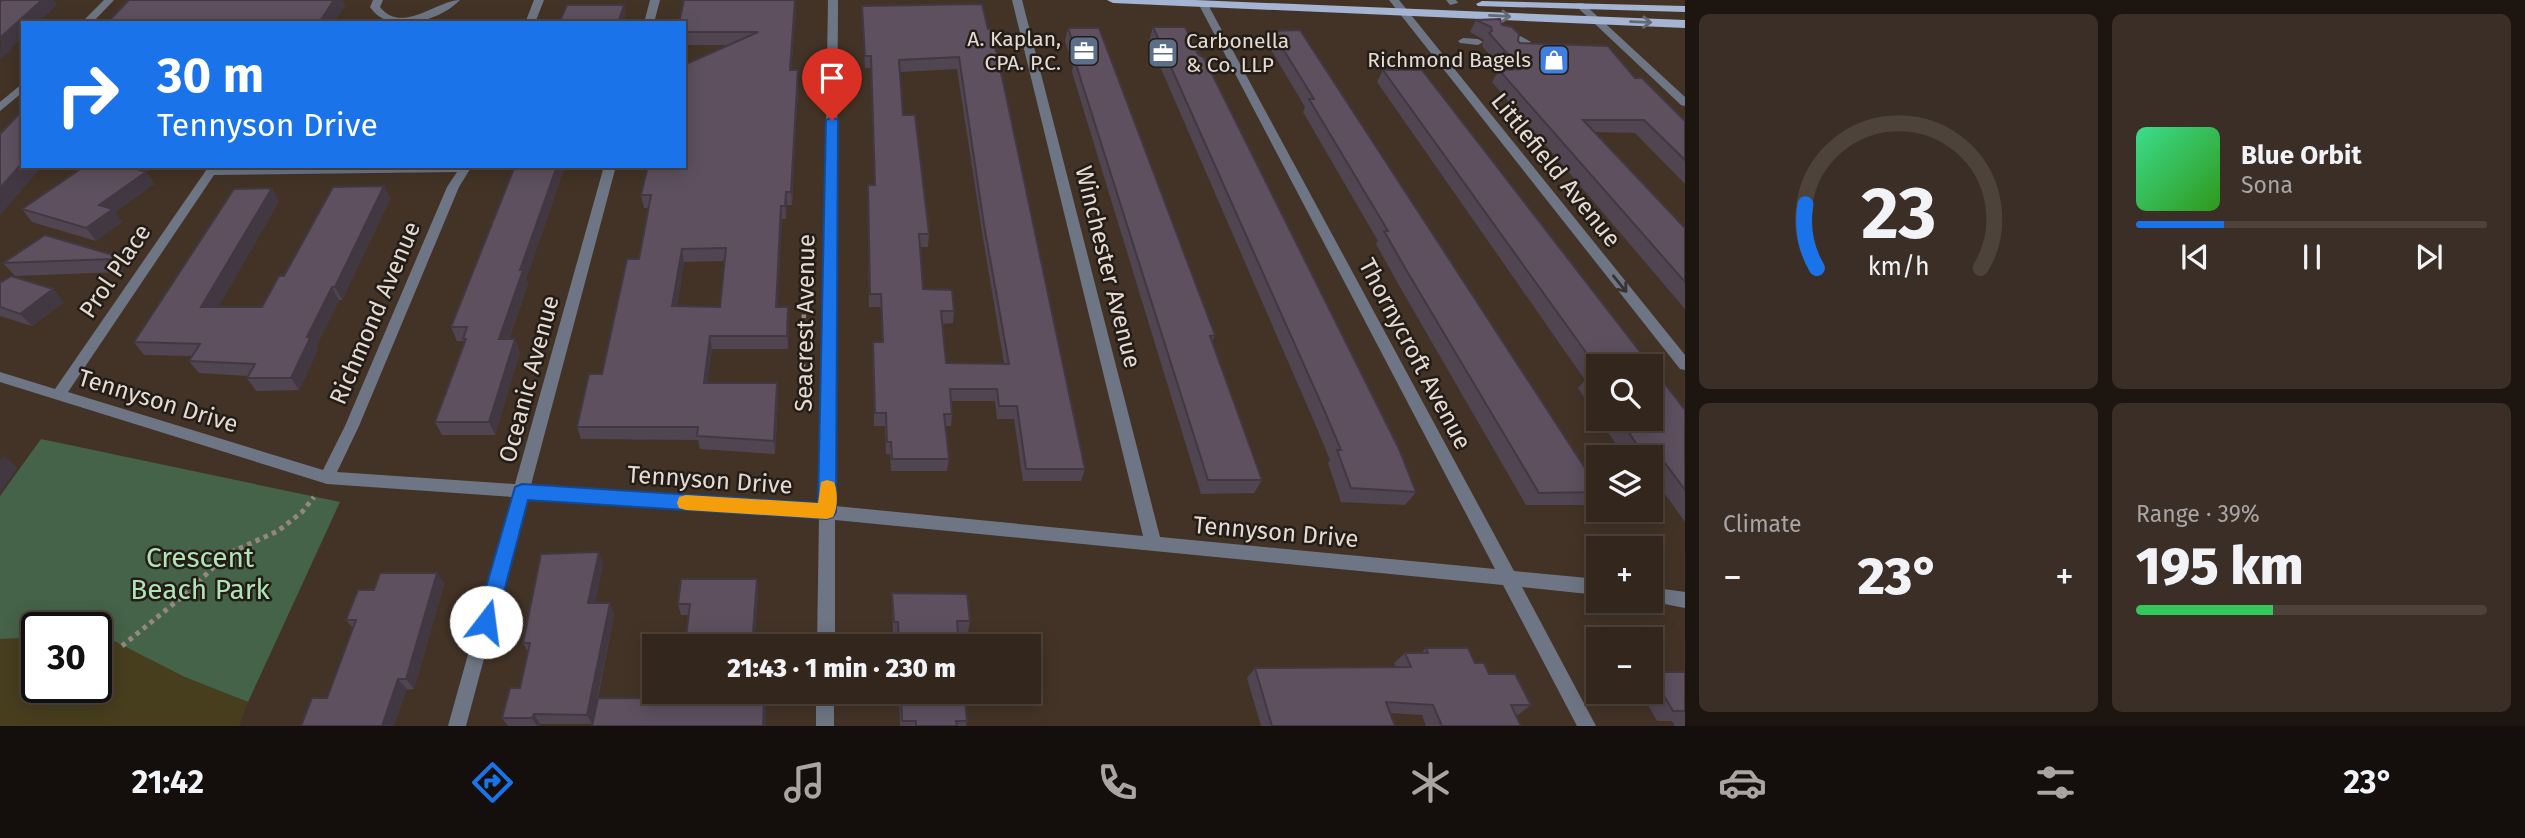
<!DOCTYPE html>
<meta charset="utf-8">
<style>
:root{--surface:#32261d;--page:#3a2e26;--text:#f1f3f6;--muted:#a8a5a4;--line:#4d433b;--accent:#1a73e8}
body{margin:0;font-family:"Fira Sans",sans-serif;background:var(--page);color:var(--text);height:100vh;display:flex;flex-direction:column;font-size:26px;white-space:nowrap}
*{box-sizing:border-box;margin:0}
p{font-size:23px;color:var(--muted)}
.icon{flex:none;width:38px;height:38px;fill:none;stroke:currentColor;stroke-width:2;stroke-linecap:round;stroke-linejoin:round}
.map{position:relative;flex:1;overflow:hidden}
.panel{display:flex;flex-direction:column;gap:14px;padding:14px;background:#1c1510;width:840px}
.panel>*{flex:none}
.banner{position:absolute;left:21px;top:21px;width:665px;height:147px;border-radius:0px;box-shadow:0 4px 18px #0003,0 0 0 2px var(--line);background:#1a73e8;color:#fff;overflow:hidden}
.buttons{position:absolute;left:1586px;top:354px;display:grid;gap:14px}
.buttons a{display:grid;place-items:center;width:77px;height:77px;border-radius:0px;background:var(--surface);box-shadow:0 4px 18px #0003,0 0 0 2px var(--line);font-size:35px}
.speed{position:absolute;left:21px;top:612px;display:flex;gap:14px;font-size:35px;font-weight:700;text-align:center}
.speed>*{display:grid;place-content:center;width:91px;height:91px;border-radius:50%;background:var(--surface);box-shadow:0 4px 18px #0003,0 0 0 2px var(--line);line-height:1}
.speed .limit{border:4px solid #111;border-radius:10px;background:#fff;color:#111}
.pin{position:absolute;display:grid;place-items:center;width:60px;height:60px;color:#fff;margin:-72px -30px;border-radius:50% 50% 50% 0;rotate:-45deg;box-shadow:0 0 7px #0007}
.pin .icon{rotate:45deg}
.me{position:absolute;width:77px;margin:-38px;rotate:15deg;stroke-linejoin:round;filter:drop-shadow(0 0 5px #0008)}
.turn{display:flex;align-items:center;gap:24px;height:147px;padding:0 21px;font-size:32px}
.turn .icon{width:91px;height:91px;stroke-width:2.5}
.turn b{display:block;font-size:49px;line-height:60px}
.big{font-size:52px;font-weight:800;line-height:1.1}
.panel .card{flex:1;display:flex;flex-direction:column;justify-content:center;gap:10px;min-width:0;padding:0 24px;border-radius:10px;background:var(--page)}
.panel .dial{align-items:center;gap:0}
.dial svg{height:182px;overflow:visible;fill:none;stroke:var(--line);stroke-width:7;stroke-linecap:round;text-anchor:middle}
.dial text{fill:var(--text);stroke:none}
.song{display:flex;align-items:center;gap:21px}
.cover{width:84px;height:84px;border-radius:10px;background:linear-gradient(135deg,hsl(150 70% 55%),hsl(110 70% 35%))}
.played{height:7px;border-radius:4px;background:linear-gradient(90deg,var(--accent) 25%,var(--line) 25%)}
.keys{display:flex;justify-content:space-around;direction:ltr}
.heat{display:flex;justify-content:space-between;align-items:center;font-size:38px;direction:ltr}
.charge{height:10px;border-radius:5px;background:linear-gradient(90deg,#34c759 39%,var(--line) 0)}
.panel .tiles{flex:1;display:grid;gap:14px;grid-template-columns:repeat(2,1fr)}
.trip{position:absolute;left:642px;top:634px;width:399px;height:70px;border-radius:0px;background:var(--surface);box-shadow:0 4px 18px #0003,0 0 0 2px var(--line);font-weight:800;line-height:70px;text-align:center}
.dock{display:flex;height:112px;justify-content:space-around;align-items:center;background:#140f0c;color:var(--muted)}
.dock .icon{width:49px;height:49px}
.dock .active{color:var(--accent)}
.dock b{font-size:32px;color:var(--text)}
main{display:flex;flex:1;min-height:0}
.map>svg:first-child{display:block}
.green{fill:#456349}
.sand{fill:#473e1e}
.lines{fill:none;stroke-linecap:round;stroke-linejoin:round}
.path-far1{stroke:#94877d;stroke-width:4.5;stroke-dasharray:3.5 3.5;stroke-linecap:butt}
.path{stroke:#94877d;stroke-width:5;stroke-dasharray:4.5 4.5;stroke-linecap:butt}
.service{fill:#6e7685;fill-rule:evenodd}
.minor{fill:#6e7685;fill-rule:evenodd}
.primary{fill:#a4b4d2;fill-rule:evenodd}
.wall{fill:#514552;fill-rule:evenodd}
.shaded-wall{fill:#423842}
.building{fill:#5e505f;stroke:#423842;stroke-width:2;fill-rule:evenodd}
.oneway{stroke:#646874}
.oneway2{stroke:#363332}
.route{fill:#1a73e8;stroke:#114b97;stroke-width:2}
.slow{fill:#f59e0b}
.labels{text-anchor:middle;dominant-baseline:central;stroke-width:5;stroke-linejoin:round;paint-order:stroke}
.far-poi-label{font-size:21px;fill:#e5dbd3;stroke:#241d17;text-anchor:end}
.street-label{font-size:24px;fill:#e5dbd3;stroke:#241d17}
.near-park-label{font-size:28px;fill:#afe5b6;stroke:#241d17}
</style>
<main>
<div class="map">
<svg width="1685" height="726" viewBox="0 0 1685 726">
<rect width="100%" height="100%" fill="#433327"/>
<path class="green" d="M41 439 340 502 248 702 185 678 106 637H96V628H37V638L0 639V496Z"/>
<path class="sand" d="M96 637H106L185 677 248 702 239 726H0V639L37 638V688H96Z"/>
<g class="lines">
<path class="path-far1" d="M803 367 804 304"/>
<path class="path" d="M205 553 226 554
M122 646 188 592 227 554 278 531 302 512 314 497"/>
<path class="service" d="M373 0H383L380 7C402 35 437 0 460 0 440 21 389 36 370 7Z
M1501 30 1513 32 1531 42 1526 45 1508 37 1498 35 1496 33Z
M1463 38 1478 39 1483 42 1478 45 1460 43 1458 41Z"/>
<path class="minor" d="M104 0H114L92 23H81Z
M534 0H544L535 23H525Z
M650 0H660L654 23H644Z
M828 0H838L835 506 1143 536 1012 0H1022L1160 537 1495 569 1198 3 1206 1 1514 571 1598 579V595L1522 587 1596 726H1577L1503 585 835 520V646H817L819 518 527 498 466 726H448L512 497 327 484 0 382V372L55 389 209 166H221L219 168 472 166 459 187 359 426 337 472 515 484 604 166H616L531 485 820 505ZM457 172 447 187 345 426 323 470 68 392 214 175Z
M1389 0H1399L1685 355V370L1680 369Z
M1446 0H1456L1458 3 1450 5Z
M1577 3H1583L1685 97V106L1681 105 1577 7Z
M23 83V92L0 111V102Z
M1650 587 1685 592V608L1644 600H1650Z
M816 691H834V726H816Z"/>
<path class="primary" d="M1107 0H1195L1685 20V28L1113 3Z
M1482 1 1685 6V12L1478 6 1476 4Z"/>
</g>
<path class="wall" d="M334 0H342L345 6 333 23H107Z
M982 4 1085 469 1081 481H1023L1014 419H997L995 401H951L952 414 951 426H945L949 459 947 471H891L890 454H886L885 426H874L873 342H882L881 307H869L868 197 875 185 871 68H865L862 6ZM957 69 983 238 1004 363H946L942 324 953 323 954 311 923 289 920 247H928L929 234 903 115 900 72Z
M796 12 791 70 798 83 792 205H787L786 219H782L777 307H788L789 320 788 349H712L707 383H777L778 396 775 454 700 449 698 440 581 439 577 427 602 374 639 259 648 208H644L641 195 730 45H684V23ZM725 261 720 307H677L684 262Z
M1476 20 1502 25 1520 43 1635 78 1685 121V184L1635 133 1595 132 1685 229V309L1492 82 1499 70H1503L1482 46 1484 40 1470 32Z
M1153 27 1416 492 1405 505 1341 502 1328 463 1330 460 1316 426 1149 41Z
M1068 28 1215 335 1212 341 1262 480 1254 493 1201 494 1072 72 1073 65 1065 41Z
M1272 31 1598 488V495L1587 505H1526L1400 287 1376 244 1378 241 1303 112 1305 107 1267 43Z
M1383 70 1685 410V522L1650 473V457H1625L1598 418H1650L1598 366V418L1578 388 1585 380 1377 82Z
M85 166H155L146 172 154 184 115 212 122 222 96 241 32 222 22 209Z
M515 166H565L526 279 528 283 509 339 520 352 495 435H442L435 422 464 342V341H457L451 327Z
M384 186 390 199 342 300H339L316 346 318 349 299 390 256 391 247 378 248 376 199 373 189 361 193 356 144 355 134 342 279 201 218 307H262L284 276Z
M113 255 123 268 122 272 15 276 3 263Z
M0 283 64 302 32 326 0 316Z
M603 563 595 603 614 614 598 698 764 699 766 709 765 726H592V724H540L539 726H508L502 718 520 688 528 652 523 643Z
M437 573 444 584 414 689 327 698 353 628 346 620 374 590Z
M758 591 754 646H685L689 615H681L678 604Z
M892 593 970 621 968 632H958L959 646H897V633H893L892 604Z
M1426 648 1475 663 1531 705 1518 715H1516L1521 726H1426L1422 715 1390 713 1395 726H1261L1247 678 1255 668 1396 667 1394 663 1405 653H1421Z
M1650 672H1685V726H1675L1672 721H1657L1640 691H1650Z
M899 691H964L967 721 966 726H900Z"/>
<path class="shaded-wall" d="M42 0H54L57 5 38 23H23V37L11 48 12 49 0 60 1 37Z
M334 0H342L345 6 333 23H321L320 21Z
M795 0 796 12 790 83V70Z
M624 5 626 17 624 23H618Z
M798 70V83L792 205 791 192Z
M23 162V166H43L0 215V188Z
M127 166H155L146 172 154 184 115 212 122 222 96 241 86 228 99 205Z
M557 166H565L526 279 528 283 504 352 499 339 520 270Z
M384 186 390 199 342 300 335 287Z
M272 188 279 201 211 320 201 307Z
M786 192 787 205 786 219 785 206Z
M781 206 782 219 777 320 776 307Z
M682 249 684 262 675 320 672 306Z
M113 255 123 268 122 272 113 259Z
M332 287 339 300 316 346 318 349 299 390 291 378 307 337Z
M53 289 64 302 32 326 20 314Z
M788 307 789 320 788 349 787 336Z
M710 336 712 349 706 396 704 383Z
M515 339 520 352 495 435 489 422Z
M777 383 778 396 775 454 774 441Z
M4 455 17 468 0 493V460Z
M599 552 603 563 593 614 588 603Z
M437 573 444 584 414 689 406 679Z
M757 579 758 591 754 646H752Z
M610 603 614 614 592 724 587 715Z
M398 679 407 689 394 726H382Z
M764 699 766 709 765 726H763Z
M534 714 540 724 539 726H537L532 718Z"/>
<path class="building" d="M2 0H42L1 37H3L0 40V2Z
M129 0H334L320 21H277L276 23H107Z
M684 0H795L790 70H798L791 192H786L785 206H781L776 307H788L787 336H710L704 383H777L774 441 697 436 698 427H577L589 374H602L627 259H639L651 195H641L648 166H684V65L758 32H684V23H679ZM726 248 720 307 672 306 682 249Z
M982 4 988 29H991L1004 86 1085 469H1026L1017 406H999L997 389H950L952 414H944L949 459H892L891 442H887L886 413H875L873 342H883L881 294H870L868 185H875L871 56H865L862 6ZM959 57 984 225 1009 364 946 363 941 311H954L952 290 923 289 919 234H929L915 115H903L899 60Z
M567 5H624L618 23H559Z
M1500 19 1502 25 1512 27 1519 34 1518 41 1520 43 1608 46 1635 78H1642L1685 121V160L1644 120H1583L1685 228V282L1499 70 1521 69 1489 33 1492 31 1491 27 1476 20Z
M1153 27H1185L1198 54 1204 58 1399 449 1416 492 1351 488 1337 450H1341L1325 412Z
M1068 28H1099L1215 335 1210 336 1262 480H1208L1074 58H1078Z
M1300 30 1598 488V492L1539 493 1408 273 1384 231H1388L1309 99H1314L1272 31Z
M1383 70H1422L1685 410V490L1659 455H1644L1619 418H1650V366H1598V369Z
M23 110V162L0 188V134Z
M85 166H128L146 172 99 205 113 209 86 228 22 209Z
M515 166H557L520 270H523L499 339H515L489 422H435L466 339H463L467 327H451Z
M384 186 335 287H332L307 337 311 336 291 378H247L255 364 189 361 200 344 134 342 234 189 272 188 201 307H262L279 276H284L333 187Z
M45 235 113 255V259L3 263Z
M11 276 53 289 20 314 0 307V283Z
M1589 376H1598V389Z
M599 552 588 603H610L587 715 534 714 532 718H502L510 688H520L530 643H523L541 554Z
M380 573H437L406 679H398L382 726H301L312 698H327L356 620H346L358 590H374Z
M681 579H757L752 646H685L690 604H678Z
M892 593 967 594 970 621H957L959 646H899L898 622H894Z
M1426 648H1468L1475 663H1484L1489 674H1515L1531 705H1511L1521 726H1442L1433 705 1386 702 1395 726H1272L1255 668 1411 667 1405 653H1428Z
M1650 672H1685V711H1673Z
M901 691H964L967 721H956L957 726H916V721H902Z
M598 698 764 699 763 726H592Z"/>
<defs><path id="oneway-shaft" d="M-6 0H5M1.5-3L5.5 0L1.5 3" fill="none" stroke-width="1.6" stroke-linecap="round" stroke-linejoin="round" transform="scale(1.75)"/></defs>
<g class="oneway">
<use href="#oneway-shaft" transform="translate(1500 16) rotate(3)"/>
<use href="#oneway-shaft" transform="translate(1641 22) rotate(2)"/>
</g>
<use class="oneway2" href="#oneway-shaft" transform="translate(1620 284) rotate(51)"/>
<path class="route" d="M832 117 838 120 836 512 833 517 827 519 528 500 496 622 493 628 486 631 479 628 476 622 515 487 522 484 818 503 826 120Z"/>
<path class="slow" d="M827 480 834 482C838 491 838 508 833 517L827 519 686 510 679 508 677 503 679 497 686 495 818 503 821 482Z"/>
<defs>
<g id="office-square" transform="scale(1.575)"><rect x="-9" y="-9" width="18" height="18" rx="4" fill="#5c6f8a" stroke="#241d17"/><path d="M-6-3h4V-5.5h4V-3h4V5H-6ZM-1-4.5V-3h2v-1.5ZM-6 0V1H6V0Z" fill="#fff"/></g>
<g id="shop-square" transform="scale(1.575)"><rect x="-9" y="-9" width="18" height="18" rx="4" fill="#3f7fe0" stroke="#241d17"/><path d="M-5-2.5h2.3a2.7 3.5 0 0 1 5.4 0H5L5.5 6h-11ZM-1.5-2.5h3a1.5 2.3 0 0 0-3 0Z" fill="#fff"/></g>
</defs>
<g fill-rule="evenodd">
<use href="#office-square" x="1084" y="51"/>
<use href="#office-square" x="1163" y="53"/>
<use href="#shop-square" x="1554" y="60"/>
</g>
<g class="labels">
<g class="far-poi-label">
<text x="1061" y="39">A. Kaplan,<tspan x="1061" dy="24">CPA. P.C.</tspan></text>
<text x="1186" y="41" text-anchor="start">Carbonella<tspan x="1186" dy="24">&amp; Co. LLP</tspan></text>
<text x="1531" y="60">Richmond Bagels</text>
</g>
<g class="street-label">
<text transform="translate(1556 170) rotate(51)">Littlefield Avenue</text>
<text transform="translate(1108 267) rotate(76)">Winchester Avenue</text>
<text transform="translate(115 271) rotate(-56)">Prol Place</text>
<text transform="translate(375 313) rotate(-67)">Richmond Avenue</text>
<text transform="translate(805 323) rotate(-89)">Seacrest Avenue</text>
<text transform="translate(1415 354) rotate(62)">Thornycroft Avenue</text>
<text transform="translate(529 379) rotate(-75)">Oceanic Avenue</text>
<text transform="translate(158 401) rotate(17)">Tennyson Drive</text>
<text transform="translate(710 480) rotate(4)">Tennyson Drive</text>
<text transform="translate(1276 532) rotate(5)">Tennyson Drive</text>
</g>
<g class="near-park-label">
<text x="200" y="557">Crescent<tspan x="200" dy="32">Beach Park</tspan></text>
</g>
</g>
</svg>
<div class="buttons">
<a><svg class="icon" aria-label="search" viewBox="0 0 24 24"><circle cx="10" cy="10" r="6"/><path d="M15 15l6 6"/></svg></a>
<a><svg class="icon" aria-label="layers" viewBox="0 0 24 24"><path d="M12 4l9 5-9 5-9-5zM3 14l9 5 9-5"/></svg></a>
<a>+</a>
<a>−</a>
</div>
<div class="speed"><div class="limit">30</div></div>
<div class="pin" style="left:832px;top:120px;background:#d93025"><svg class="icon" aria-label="arrive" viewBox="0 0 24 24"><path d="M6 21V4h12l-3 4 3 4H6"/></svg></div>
<svg class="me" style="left:486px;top:622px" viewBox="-20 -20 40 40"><circle r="19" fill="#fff"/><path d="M0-13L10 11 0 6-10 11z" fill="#1a73e8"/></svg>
<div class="trip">21:43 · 1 min · 230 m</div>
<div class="banner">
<div class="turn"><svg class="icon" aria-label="right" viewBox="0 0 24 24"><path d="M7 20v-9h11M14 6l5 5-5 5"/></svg><div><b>30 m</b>Tennyson Drive</div></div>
</div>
</div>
<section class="panel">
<div class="tiles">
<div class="card dial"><svg viewBox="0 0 100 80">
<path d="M14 69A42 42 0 1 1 86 69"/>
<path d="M14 69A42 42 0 0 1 9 41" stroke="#1a73e8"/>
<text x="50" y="56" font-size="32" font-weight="700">23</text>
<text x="50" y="72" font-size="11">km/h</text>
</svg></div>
<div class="card">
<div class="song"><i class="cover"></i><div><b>Blue Orbit</b><p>Sona</p></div></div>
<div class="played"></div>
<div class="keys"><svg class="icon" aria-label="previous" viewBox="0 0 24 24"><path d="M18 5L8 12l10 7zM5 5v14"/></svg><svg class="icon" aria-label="pause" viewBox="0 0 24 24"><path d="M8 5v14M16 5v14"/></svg><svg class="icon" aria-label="next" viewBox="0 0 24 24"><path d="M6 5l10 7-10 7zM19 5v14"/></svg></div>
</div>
<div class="card"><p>Climate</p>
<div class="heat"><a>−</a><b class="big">23°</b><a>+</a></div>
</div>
<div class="card"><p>Range · 39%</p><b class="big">195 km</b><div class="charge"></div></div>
</div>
</section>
</main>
<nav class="dock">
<b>21:42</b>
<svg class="icon active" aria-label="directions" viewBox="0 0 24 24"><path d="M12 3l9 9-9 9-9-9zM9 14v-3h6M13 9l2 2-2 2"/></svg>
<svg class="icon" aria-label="music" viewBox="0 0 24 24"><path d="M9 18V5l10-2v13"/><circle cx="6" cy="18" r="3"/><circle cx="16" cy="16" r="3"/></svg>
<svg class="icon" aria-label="phone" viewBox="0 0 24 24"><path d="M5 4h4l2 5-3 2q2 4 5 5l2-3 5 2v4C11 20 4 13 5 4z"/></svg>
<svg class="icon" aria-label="climate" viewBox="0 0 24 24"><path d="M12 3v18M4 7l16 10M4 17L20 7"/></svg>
<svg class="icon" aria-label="car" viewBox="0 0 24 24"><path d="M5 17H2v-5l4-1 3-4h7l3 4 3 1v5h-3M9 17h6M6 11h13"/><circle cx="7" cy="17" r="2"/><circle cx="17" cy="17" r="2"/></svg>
<svg class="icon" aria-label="filters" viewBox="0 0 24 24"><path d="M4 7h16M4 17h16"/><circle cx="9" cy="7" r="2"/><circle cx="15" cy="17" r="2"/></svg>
<b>23°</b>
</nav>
